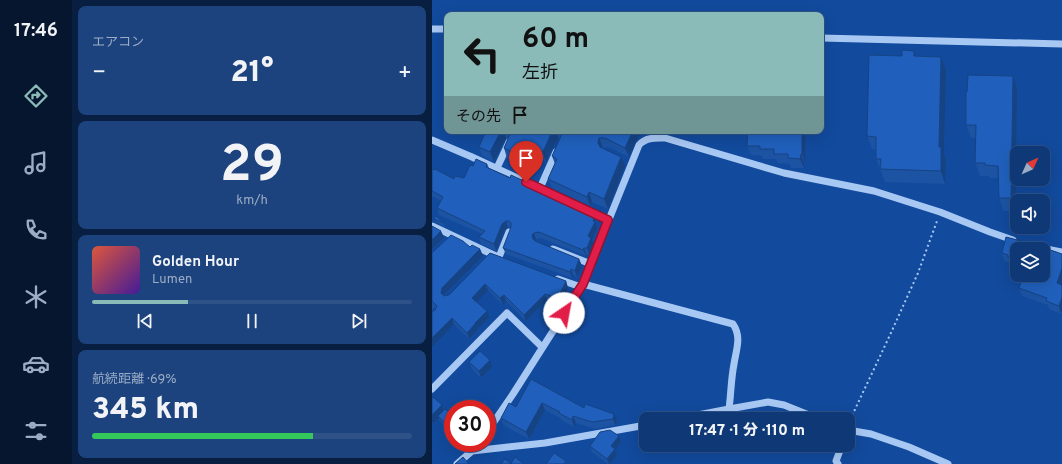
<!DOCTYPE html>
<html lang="ja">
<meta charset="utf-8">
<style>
:root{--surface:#0e3876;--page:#1c437e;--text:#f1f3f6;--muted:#9bacc5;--line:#2e5288;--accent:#8bbbb9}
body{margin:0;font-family:Overpass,"Noto Sans JP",sans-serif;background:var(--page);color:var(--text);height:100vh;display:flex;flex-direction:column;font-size:15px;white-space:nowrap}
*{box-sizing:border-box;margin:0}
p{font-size:13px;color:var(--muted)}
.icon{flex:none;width:22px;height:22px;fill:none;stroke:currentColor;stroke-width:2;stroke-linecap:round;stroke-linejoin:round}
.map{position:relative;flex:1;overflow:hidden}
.panel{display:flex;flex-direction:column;gap:6px;padding:6px;background:#081f41;width:360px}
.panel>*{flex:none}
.guide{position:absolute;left:12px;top:12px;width:380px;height:122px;border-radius:8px;box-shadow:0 4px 16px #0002,0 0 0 1px var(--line);background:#8bbbb9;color:#111;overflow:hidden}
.needle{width:26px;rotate:45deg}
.buttons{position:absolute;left:578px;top:146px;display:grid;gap:8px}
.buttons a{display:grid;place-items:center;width:40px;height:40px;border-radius:8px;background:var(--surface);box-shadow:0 4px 16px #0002,0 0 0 1px var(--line);font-size:20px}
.speed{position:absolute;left:12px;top:400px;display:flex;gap:8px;font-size:20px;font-weight:700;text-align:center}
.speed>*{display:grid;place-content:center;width:52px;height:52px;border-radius:50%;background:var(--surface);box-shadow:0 4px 16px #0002,0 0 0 1px var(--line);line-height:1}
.speed .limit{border:6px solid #d22;background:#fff;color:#111}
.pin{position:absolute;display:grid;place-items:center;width:34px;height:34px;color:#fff;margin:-41px -17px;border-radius:50% 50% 50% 0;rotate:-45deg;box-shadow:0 0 4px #0007}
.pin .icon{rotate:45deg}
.me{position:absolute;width:44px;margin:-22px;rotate:33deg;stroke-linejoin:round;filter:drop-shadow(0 0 3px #0008)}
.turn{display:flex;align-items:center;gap:14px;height:84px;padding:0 12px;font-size:18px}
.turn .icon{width:52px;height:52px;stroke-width:2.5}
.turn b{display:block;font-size:28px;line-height:34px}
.then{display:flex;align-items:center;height:38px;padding:0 12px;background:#0003;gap:8px;font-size:15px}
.big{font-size:30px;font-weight:800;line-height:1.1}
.panel .tile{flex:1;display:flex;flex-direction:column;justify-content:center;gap:6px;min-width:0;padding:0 14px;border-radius:8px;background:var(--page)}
.panel .dial{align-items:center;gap:0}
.dial b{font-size:52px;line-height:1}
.song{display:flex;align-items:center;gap:12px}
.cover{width:48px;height:48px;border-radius:6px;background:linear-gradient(135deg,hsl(10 70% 55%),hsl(260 70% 35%))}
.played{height:4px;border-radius:2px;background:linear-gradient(90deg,var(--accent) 30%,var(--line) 30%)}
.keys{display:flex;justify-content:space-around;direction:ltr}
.heat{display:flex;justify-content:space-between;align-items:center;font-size:22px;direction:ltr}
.charge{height:6px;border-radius:3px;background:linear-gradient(90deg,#34c759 69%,var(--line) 0)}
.trip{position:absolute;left:207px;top:412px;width:216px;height:40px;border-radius:8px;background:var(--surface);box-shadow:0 4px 16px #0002,0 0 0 1px var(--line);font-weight:800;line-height:40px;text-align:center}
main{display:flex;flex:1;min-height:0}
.dock{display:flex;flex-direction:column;width:72px;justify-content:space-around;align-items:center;background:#06162f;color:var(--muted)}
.dock .icon{width:28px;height:28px}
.dock .on{color:var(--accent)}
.dock b{font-size:18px;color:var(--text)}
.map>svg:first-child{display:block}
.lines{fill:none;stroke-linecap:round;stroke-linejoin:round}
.path{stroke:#a8c8f4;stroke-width:2;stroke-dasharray:2 3;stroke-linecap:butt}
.minor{stroke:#a8c8f4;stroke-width:7}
.wall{fill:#1c53a2}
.shaded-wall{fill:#164384}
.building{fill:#2060bc;stroke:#164384}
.route-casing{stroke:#92132f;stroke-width:10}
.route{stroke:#e11d48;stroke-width:7}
</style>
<main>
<nav class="dock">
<b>17:46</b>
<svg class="icon on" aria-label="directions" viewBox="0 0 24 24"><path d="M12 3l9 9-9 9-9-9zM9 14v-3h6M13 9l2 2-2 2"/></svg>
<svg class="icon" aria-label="music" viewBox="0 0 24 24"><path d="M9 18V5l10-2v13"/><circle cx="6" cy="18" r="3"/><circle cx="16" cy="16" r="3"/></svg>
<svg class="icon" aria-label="phone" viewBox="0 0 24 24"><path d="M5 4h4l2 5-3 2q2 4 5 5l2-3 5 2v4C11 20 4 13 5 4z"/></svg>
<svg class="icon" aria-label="climate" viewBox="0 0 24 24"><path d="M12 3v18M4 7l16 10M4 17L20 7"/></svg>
<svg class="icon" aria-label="car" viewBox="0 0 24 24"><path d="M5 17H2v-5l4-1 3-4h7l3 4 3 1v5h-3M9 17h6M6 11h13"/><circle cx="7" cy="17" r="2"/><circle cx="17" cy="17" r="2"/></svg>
<svg class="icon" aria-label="filters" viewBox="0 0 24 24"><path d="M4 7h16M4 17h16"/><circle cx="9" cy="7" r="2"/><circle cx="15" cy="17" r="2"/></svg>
</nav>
<section class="panel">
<div class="tile"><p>エアコン</p>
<div class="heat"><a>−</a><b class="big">21°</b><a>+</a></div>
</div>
<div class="tile dial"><b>29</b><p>km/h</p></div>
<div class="tile">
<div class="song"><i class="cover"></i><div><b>Golden Hour</b><p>Lumen</p></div></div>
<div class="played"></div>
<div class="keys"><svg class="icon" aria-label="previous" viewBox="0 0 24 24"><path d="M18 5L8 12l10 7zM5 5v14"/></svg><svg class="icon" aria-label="pause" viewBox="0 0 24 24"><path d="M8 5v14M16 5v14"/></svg><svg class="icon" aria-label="next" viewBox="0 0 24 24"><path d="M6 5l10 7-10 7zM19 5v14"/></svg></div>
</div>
<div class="tile"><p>航続距離 · 69%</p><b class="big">345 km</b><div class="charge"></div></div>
</section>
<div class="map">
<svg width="630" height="464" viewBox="0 0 630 464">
<rect width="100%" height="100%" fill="#124a9d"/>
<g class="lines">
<path class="path" d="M418 420 458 335 486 273 505 221"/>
<path class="minor" d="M0 29H15
M389 38 630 44
M0 140 40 157 176 220
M65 168 77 142
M108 188 124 152
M0 226 66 257
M609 248 630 252
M121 249 159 264
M67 257 77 232
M126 279 149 287
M151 284 301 324C310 337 304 350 302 364 299 379 299 394 297 409L336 402 352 405 387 419
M0 389 75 313 110 347
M245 419 297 409
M416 430 439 434 477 447 516 464
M55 432 81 394 151 284 207 145C214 137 224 138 233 138L352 173 442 191 508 212 558 232 581 240
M40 451 113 443 214 425
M25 464 40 451 46 443
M406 464 404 461 410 445"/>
</g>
<path class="wall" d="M484 56 509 57 514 70 512 154 514 159 513 184 453 182 444 159V149H440L435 136Z
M585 89 584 211H571L567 198 566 178H558L557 176H548L543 163 544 138H539L534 125 535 92Z
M54 131H209L197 157 176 147 171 148 193 166 176 209 160 202 158 206 120 188 116 179 123 164 120 156 128 139 124 142 114 162 108 159 99 179 86 173 82 163 83 161 75 158 72 148 77 138H74L62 162 50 156 47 147Z
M294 131H374L373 164H372V168H359L358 164 346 163 344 159H331L330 156 319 155 315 146 316 132H294Z
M55 164 57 168 152 209 154 215 162 218 165 228 160 239 162 244 157 254 154 255V256L109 238 104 239 103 241 147 259 150 266 145 277 141 275 140 278 74 254 71 248 79 228 76 227 73 230 64 251 49 244 47 237 50 234 7 215 5 208 9 201 0 196V169L22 179 32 178 41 166Z
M2 219 12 223 13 227 4 222Z
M574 237 604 245 630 254V312L629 314 617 309 616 305 590 296 587 288 592 275H611V249H585V266L579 264 578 262 572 261 570 253Z
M38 247 48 249 51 256 12 295V296L17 295 58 253 134 281 136 288 129 304 115 300 94 321 74 301 71 305 56 290 45 302 57 318 45 329 46 330 37 339 22 324 0 347V312L3 310 4 308 0 309V252Z
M37 362 60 367 49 378 40 369Z
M99 379 152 408 153 404 185 421 183 425 163 429 144 423 142 427 129 420 128 418 113 410 97 439 71 425 69 418 84 407Z
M0 398 10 405 12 411 21 417V433L7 420V418L1 424 0 423Z
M189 442 183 450 185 455 178 464H176L160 452 158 446Z"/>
<path class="shaded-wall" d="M509 57 514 70 512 154 514 159 513 184 509 171 507 147Z
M581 76 585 89 584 211 579 198Z
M69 131H72L74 138 62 162 58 152Z
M121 131H124L127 139 124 142 114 162 111 152 120 132Z
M201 131H209L197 157 193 148Z
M370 131H374L373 164 370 154Z
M167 138 171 148 169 153 166 143Z
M104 149 108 159 99 179 95 169Z
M369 154 372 164V168L368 159Z
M189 157 193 166 176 209 172 199Z
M157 192 160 202 158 206 155 197Z
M152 209 154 216 151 213Z
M162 218 165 228 160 239 162 244 157 254 155 248 156 236Z
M74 221 76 227 73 230 64 251 62 244 70 224Z
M9 231 12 237 0 249V240Z
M102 233 104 239 102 242 101 239 100 235Z
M152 248 154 255V256L151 250Z
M48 249 51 256 12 295 11 299 9 293 10 288Z
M147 259 150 266 145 277 143 271Z
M630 268V284L628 291 625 283Z
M139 269 141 275 140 278 138 272Z
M134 281 136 288 129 304 126 298Z
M53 284 56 290 43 304 40 298Z
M113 294 115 300 94 321 92 315Z
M72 295 74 301 71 305 68 298Z
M630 297V312L629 314 627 306Z
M55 311 57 318 45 329 46 330 37 339 35 333 43 323Z
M20 318 22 324 0 347V338Z
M58 360 60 367 49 378 47 371Z
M110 403 113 410 97 439 94 432Z
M10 405 12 412 6 416 7 418 1 424 0 421V415Z
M182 414 185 421 183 425 181 419Z
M141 416 144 423 142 427 140 420Z
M187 436 189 442 183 450 185 455 178 464H177L175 459 179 446Z"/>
<path class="building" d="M470 50 482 51V56L509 57 507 147H509V171L448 169 449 159H444V137L435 136 437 55 470 56Z
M536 75 581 76 579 198H567L566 166 553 165V163H543L544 125H534V92H535Z
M54 131H69L58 152 47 147Z
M78 131H121L120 132 111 152 104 149 95 169 82 163 86 155 72 148 78 134Z
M128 131H201L193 148 173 138H167L166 143 168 147 189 157 172 199 157 192 155 197 116 179 125 159 120 156 129 136V132Z
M316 131H370V154H369L368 159 356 158V154H342V149H328V146H315Z
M44 159 55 164 54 167 78 178 79 175 152 209 151 213 162 218 161 221 163 222 156 236 159 238 155 248H152L151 250 107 232 102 233 100 235 101 239 103 241 147 259 143 271 139 269 138 272 71 248 79 227V223L77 221H74L70 224 62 244 47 237 53 231 5 208 11 197 0 191V169L2 170 3 169 22 179 23 176 32 178 38 165 41 166Z
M4 216 12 223 2 219Z
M0 226 9 231 0 240Z
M19 235 31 241 38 247 40 245 48 249 10 288 9 293 12 296 17 295 58 253 134 281 126 298 113 294 92 315 72 295 68 298 53 284 40 298 55 311 43 323V324L35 333 20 318 0 338V312L3 310 5 306 1 302H0V252H1Z
M574 237 604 245 630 254V268L625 283 630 285V297L627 306 614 301 615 298 587 288 592 275H611V249H585V259L576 257V255L570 253Z
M48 351 58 360 47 371 37 362Z
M99 379 152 408 153 404 182 414 181 419 160 422 141 416 140 420 127 413 128 412 110 403 94 432 69 418 77 403 84 407Z
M1 397 10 405 0 415V398Z
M13 409 21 417V431L6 416Z
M178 430 187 436 179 446 183 449 175 459 158 446 168 432Z
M122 453 134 461 132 464H114Z
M31 457 37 464H23Z
M83 457 92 464H79Z
M73 459 79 464H69Z"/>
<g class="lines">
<g class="route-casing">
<path id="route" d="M94 182 176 220 151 284 132 313"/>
</g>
<use href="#route" class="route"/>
</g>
</svg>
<div class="buttons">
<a><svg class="needle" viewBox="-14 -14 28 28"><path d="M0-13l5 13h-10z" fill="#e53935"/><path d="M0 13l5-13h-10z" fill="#9bacc5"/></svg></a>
<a><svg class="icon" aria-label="sound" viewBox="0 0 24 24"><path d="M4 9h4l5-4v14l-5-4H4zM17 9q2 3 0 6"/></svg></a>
<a><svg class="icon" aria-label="layers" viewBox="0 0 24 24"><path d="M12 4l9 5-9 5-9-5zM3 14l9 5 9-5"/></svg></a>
</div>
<div class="speed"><div class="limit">30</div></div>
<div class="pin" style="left:94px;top:182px;background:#d93025"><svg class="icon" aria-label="arrive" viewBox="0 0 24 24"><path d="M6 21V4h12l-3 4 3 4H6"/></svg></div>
<svg class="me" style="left:132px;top:313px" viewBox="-20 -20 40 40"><circle r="19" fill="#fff"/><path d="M0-13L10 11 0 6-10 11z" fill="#e11d48"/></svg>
<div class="trip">17:47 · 1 分 · 110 m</div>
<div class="guide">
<div class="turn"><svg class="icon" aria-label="left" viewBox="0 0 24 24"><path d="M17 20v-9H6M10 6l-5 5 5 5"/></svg><div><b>60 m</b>左折</div></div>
<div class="then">その先<svg class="icon" aria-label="arrive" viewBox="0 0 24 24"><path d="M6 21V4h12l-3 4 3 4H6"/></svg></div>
</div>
</div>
</main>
